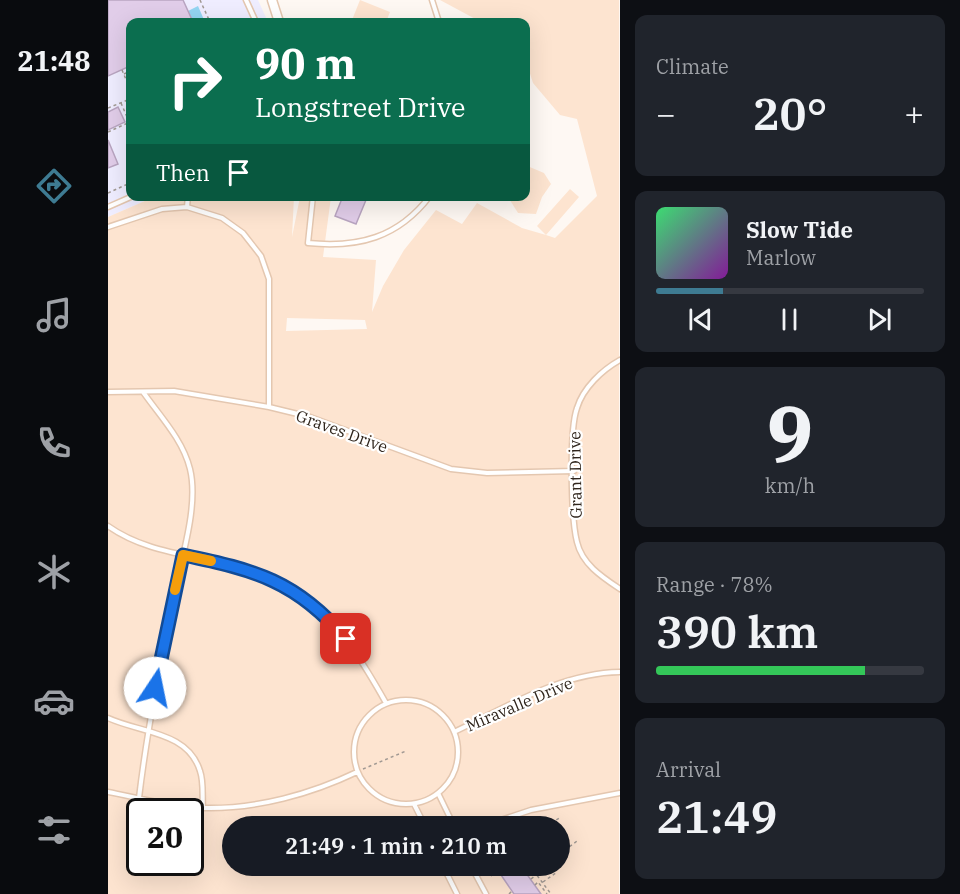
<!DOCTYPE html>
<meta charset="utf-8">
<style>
:root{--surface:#171b24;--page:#20242c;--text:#f1f3f6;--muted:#9ea1a6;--line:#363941;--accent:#3e7b92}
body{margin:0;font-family:"IBM Plex Serif",serif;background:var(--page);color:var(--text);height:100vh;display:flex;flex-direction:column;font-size:22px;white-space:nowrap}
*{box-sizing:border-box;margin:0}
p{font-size:20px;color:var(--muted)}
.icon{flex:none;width:33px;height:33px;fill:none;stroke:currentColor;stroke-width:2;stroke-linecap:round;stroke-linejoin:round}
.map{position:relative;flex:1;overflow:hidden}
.sheet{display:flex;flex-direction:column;gap:15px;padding:15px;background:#0d0f14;width:340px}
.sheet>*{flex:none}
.banner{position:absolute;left:18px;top:18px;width:404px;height:183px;border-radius:12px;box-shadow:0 6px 24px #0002;background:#0b6e4f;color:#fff;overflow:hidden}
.speed{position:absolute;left:18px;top:798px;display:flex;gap:12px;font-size:30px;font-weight:700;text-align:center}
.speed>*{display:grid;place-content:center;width:78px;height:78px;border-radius:50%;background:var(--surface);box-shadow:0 6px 24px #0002;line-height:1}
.speed .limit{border:3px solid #111;border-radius:9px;background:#fff;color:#111}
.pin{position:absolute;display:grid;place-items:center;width:51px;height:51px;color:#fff;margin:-26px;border-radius:12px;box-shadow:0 3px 9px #0006}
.me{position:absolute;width:66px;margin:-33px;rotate:11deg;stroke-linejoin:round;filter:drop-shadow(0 0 4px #0008)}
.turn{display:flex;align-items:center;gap:21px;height:126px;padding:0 30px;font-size:27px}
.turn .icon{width:78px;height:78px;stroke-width:2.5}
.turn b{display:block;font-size:42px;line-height:51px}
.then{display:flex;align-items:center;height:57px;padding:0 30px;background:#0003;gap:12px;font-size:22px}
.big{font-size:45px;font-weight:600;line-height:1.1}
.sheet .tile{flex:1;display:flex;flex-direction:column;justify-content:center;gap:9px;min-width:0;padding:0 21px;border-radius:12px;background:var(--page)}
.sheet .dial{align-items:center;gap:0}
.dial b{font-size:78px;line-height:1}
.song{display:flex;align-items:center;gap:18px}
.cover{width:72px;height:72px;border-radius:9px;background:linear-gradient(135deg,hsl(140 70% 55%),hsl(290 70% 35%))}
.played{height:6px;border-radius:3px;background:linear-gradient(90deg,var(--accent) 25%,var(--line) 25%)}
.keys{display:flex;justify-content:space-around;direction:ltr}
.heat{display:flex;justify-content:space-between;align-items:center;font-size:33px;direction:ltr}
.charge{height:9px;border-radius:4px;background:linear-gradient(90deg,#34c759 78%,var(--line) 0)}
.trip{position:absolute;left:114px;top:816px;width:348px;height:60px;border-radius:30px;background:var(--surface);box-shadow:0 6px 24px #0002;font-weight:600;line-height:60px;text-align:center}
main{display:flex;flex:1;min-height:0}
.dock{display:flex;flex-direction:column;width:108px;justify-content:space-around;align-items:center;background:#090b0e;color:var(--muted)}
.dock .icon{width:42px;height:42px}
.dock .active{color:var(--accent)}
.dock b{font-size:27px;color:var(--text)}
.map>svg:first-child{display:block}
.medical{fill:#efedff}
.green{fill:#fde4d0;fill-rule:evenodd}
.water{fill:#94d6f3}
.building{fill:#e1cde9;stroke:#b9a5c1;stroke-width:1.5}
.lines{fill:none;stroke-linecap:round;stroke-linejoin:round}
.service-casing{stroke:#e4c7b0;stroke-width:7}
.minor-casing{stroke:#e4c7b0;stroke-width:11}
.path{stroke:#a19993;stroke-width:1.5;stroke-dasharray:3 3;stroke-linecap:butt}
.service{stroke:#fff;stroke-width:4}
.minor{stroke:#fff;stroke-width:8}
.route-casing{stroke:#114b97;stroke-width:15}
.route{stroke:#1a73e8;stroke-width:10}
.slow{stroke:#f59e0b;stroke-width:10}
.labels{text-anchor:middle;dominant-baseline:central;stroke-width:4.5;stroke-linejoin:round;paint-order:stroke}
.street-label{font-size:16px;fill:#2f251c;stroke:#fff}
</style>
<main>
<nav class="dock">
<b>21:48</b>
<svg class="icon active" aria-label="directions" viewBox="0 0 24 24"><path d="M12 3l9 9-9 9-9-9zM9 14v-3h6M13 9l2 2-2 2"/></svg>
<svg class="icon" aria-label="music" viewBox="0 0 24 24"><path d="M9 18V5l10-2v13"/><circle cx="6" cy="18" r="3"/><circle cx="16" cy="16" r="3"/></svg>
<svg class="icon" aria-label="phone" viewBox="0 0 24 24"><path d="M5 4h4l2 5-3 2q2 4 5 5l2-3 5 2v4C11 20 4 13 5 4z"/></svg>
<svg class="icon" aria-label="climate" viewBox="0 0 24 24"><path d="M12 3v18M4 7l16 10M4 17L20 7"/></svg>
<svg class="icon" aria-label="car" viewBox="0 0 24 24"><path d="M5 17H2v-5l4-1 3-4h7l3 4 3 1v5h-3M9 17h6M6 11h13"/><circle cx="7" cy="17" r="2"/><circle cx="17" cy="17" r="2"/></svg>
<svg class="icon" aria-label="filters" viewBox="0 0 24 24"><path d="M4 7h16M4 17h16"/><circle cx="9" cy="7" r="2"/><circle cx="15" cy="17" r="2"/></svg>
</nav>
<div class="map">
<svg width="512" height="894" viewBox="0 0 512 894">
<rect width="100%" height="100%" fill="#fef8f3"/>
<path class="medical" d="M0 0H150L160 22H22V196L46 197 0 217Z"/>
<path class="green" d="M252 0 282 12 278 22H246L244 20Z
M332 0H511V894H0V217L46 197H186L184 237 192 197H223L215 257 268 260 264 312 275 286 296 250 328 210 354 224 369 203 414 228 438 235 429 226 462 189 471 197 438 235 447 238 489 196 469 119 452 115 425 83 417 58V22H373ZM179 318 257 320 259 329 178 331ZM32 812H82V862H32ZM124 826H452V866H124Z
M417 165 436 173 443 184 434 197 428 214 410 213 400 197 417 196Z"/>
<path class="water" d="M90 6 97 22H85L80 11Z"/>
<path class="building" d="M0 0H75L85 22H22V66L0 76Z
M10 107 17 122 0 130V112Z
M0 140 10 164 0 168Z
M235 196H248L258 200 248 224 227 216Z
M406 866H413L433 894H406L393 875Z"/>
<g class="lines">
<g class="service-casing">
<path id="service" d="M138 0 148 22
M324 0 331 22
M205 196 200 243C250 248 290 238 322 196
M0 207 25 196
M79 207 80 196
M0 227 54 209 79 207 114 218 135 233 153 256 161 279V407
M512 360C494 370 475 388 469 408 461 430 463 519 469 542 474 564 494 577 512 589
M0 392 66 391 161 407 202 417 343 469 379 473 466 471
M0 526C31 548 67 553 104 561 200 582 232 621 278 703
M246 752a52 52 0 1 1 104 0a52 52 0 1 1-104 0Z
M0 718C32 733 80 731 92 771 96 782 94 796 95 808
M346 732C399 707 452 673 512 672
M0 792C31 798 65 807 97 808 149 809 203 794 249 772
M330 793 346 826
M31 798C39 730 52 663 66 595 73 559 91 506 82 469 75 440 52 416 35 392
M306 804 317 826
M375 826 423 810 512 793
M335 866 349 894
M363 866 378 894"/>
</g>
<g class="minor-casing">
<path id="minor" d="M164 0 171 22"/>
</g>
<path class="path" d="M92 0 102 22
M14 70 22 89
M16 74 22 71
M13 103 22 124
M0 108 22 99
M0 132 22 122
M0 193 22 183
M255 769 298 751
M438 826 453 817
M452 854 469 841
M422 866 443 894
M383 876 397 866
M423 879 440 866
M435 882 449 872
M427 885 430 882 439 894
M401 894 404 891"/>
<use href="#service" class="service"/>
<use href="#minor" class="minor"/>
</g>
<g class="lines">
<g class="route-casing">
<path id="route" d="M47 688 75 555C147 570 189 581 238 639"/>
</g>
<use href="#route" class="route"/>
<path class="slow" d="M67 590 75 555 103 561"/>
</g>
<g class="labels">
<g class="street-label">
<text transform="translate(234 431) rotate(20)">Graves Drive</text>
<text transform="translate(467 475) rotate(-91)">Grant Drive</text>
<text transform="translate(411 704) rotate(-23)">Miravalle Drive</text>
</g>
</g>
</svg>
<div class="speed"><div class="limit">20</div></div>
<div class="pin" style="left:238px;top:639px;background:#d93025"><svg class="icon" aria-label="arrive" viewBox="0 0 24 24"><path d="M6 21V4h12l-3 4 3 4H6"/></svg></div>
<svg class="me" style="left:47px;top:688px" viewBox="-20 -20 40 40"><circle r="19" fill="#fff"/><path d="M0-13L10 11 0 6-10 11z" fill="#1a73e8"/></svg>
<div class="trip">21:49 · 1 min · 210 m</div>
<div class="banner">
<div class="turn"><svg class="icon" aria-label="right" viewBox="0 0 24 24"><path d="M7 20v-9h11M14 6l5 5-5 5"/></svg><div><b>90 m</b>Longstreet Drive</div></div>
<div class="then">Then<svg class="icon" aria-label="arrive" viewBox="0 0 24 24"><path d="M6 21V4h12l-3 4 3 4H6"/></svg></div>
</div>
</div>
<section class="sheet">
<div class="tile"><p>Climate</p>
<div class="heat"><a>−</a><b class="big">20°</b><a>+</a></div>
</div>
<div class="tile">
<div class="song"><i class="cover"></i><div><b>Slow Tide</b><p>Marlow</p></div></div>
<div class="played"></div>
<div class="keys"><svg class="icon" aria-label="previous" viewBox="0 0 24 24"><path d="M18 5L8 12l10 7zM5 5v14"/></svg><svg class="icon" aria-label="pause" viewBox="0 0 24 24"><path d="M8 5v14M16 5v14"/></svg><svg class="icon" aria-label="next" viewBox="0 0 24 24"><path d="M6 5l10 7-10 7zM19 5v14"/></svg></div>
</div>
<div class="tile dial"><b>9</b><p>km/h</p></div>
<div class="tile"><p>Range · 78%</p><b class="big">390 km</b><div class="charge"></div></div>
<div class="tile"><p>Arrival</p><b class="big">21:49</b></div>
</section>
</main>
